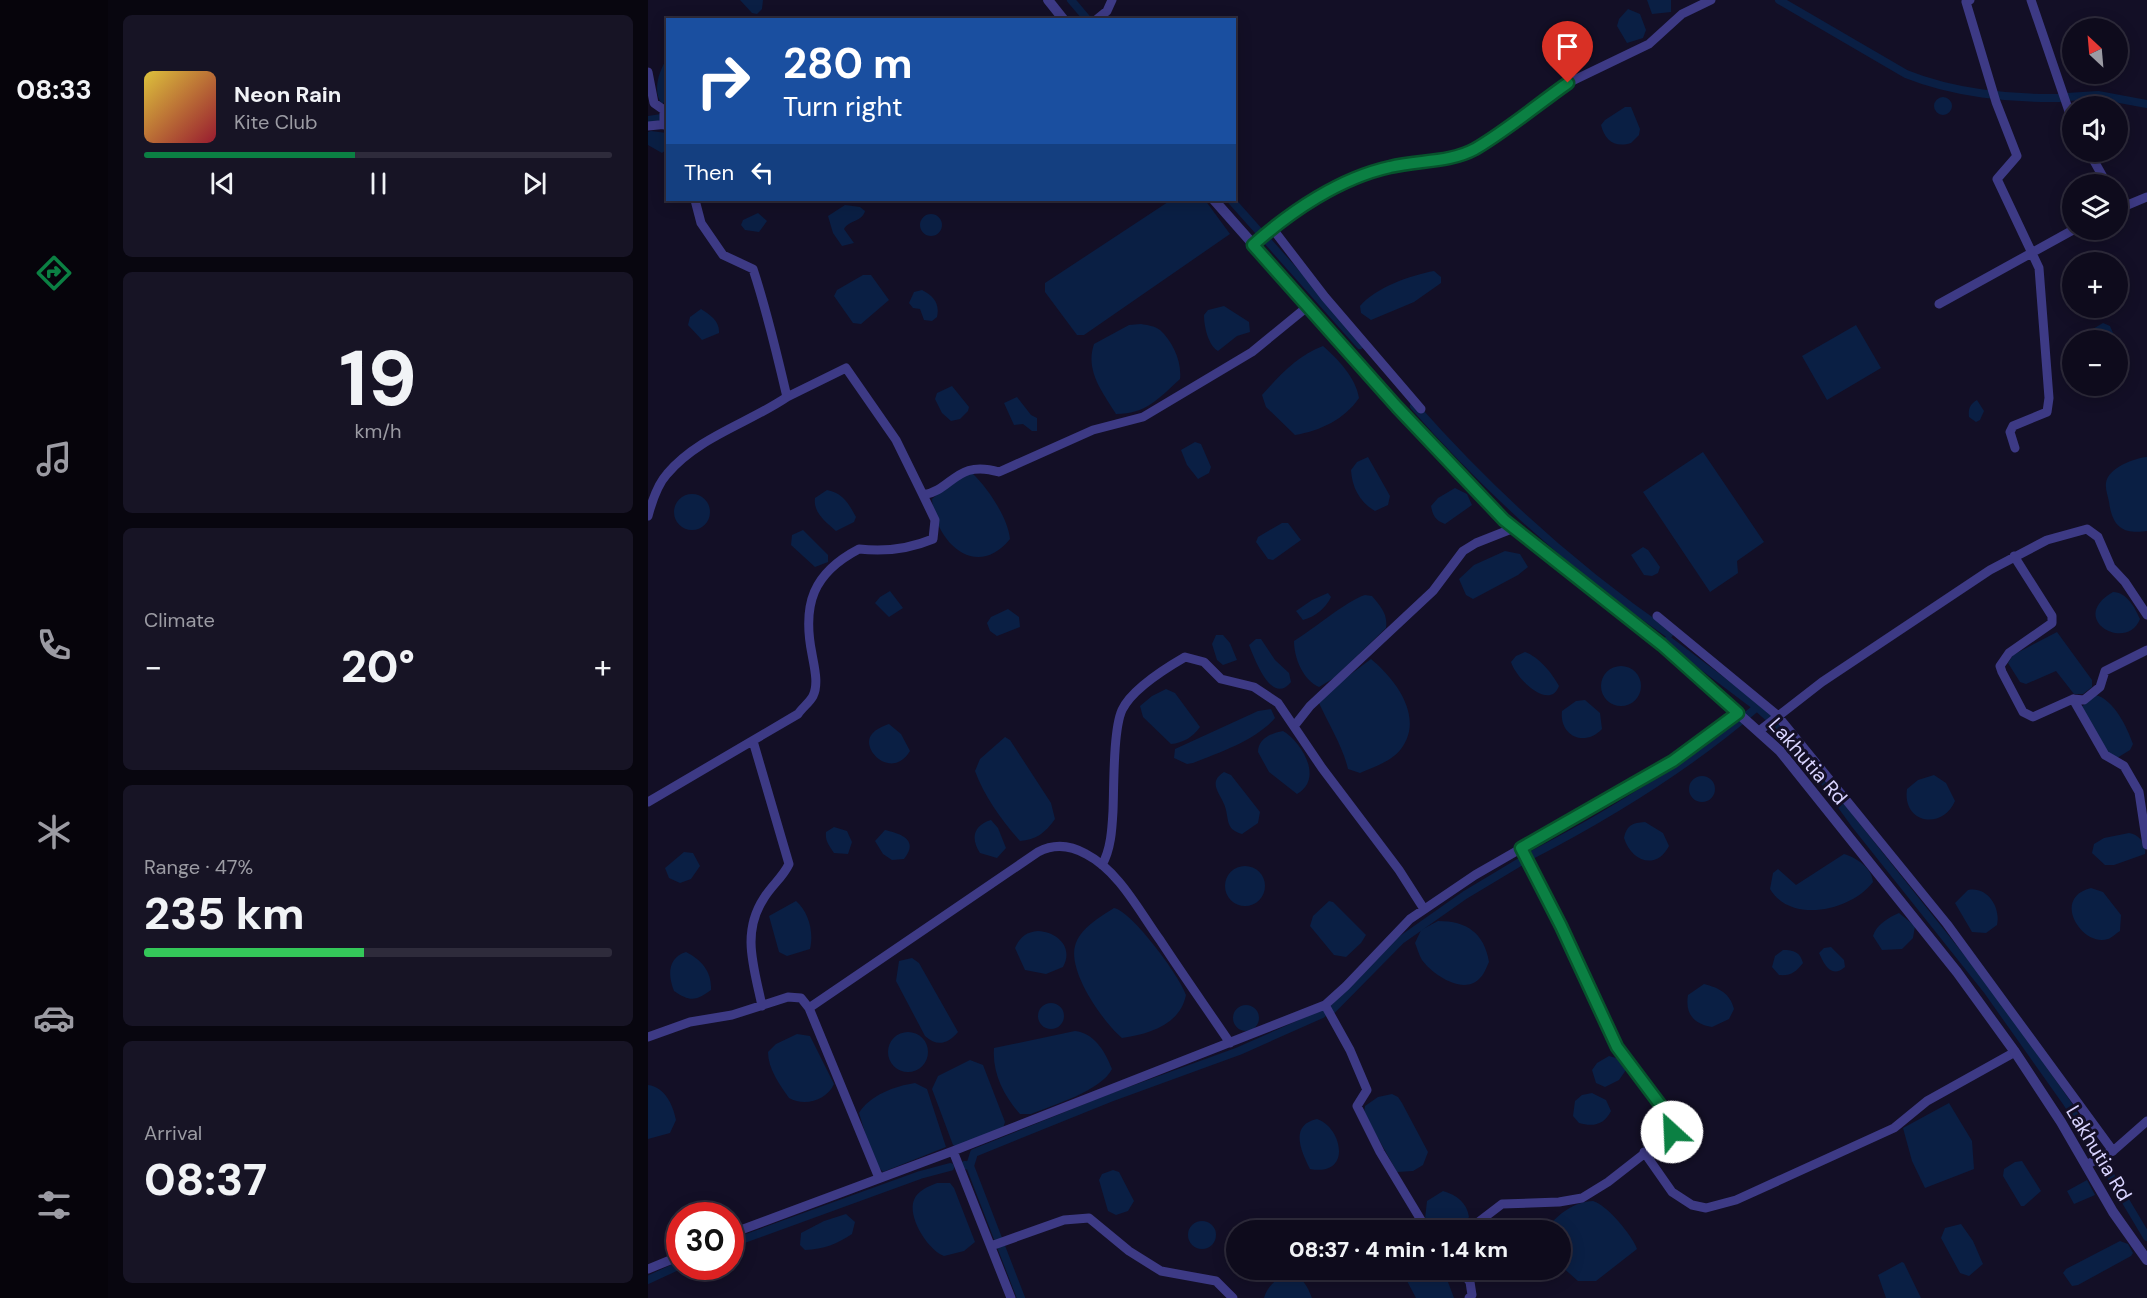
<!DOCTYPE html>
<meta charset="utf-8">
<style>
:root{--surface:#0e0b1c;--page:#171425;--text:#f1f3f6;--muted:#9b9ba3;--line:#2e2b3b;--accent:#0b8043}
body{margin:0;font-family:"DM Sans",sans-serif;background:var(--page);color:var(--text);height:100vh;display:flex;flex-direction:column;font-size:22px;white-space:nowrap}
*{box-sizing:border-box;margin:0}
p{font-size:20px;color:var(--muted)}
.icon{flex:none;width:33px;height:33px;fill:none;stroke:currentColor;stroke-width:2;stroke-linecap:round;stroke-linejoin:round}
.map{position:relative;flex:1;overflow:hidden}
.drawer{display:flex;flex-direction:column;gap:15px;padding:15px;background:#08060f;width:540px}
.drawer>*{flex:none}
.top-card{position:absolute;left:18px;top:18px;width:570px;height:183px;border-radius:0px;box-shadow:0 3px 15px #0003,0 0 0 2px var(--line);background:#1a4fa0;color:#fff;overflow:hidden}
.needle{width:39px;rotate:334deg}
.buttons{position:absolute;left:1414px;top:18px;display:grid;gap:12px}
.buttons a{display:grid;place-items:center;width:66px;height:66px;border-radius:50%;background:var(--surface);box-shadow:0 3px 15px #0003,0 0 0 2px var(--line);font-size:30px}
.speed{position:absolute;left:18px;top:1202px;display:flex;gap:12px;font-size:30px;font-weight:700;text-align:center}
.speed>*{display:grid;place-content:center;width:78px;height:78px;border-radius:50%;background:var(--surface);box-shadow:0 3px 15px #0003,0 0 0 2px var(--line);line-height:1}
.speed .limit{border:9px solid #d22;background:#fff;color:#111}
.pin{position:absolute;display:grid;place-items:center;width:51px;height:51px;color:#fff;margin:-62px -26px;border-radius:50% 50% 50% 0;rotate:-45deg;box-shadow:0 0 6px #0007}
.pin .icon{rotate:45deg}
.me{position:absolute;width:66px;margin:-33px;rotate:335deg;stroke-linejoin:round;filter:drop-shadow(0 0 4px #0008)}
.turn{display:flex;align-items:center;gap:21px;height:126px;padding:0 18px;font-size:27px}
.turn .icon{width:78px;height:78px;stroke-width:2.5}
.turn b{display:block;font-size:42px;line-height:51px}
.then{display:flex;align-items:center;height:57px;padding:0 18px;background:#0003;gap:12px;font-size:22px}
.big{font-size:45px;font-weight:800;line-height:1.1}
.drawer .card{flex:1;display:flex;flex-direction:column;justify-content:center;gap:9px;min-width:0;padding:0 21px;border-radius:9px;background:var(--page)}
.drawer .dial{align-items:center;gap:0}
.dial b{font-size:78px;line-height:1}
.song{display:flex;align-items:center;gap:18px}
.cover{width:72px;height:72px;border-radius:9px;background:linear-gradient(135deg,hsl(50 70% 55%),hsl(350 70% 35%))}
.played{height:6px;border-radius:3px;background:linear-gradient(90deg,var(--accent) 45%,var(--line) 45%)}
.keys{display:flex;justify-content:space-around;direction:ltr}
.heat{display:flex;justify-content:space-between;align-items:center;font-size:33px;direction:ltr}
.charge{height:9px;border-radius:4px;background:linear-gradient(90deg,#34c759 47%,var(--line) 0)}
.trip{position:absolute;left:578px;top:1220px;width:345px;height:60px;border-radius:30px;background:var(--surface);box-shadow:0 3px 15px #0003,0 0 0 2px var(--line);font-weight:800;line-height:60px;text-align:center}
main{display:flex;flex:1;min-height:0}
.tab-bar{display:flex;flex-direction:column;width:108px;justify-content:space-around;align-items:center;background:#06040b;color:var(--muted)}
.tab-bar .icon{width:42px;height:42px}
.tab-bar .active{color:var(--accent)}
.tab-bar b{font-size:27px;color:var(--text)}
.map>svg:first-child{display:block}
.water{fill:#0a1f44}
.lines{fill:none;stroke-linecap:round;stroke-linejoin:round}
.canal{stroke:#0a1f44;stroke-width:8}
.minor{stroke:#3d3a85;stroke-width:9}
.tertiary{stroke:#3d3a85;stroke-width:10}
.route-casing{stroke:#07532c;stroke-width:15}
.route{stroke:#0b8043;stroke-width:10}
.labels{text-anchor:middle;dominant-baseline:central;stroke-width:6;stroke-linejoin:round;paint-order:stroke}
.street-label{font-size:20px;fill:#d9d4ff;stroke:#130f26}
</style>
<main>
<nav class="tab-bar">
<b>08:33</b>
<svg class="icon active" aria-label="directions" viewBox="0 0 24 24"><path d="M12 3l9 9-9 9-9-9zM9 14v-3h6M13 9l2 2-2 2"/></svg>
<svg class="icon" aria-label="music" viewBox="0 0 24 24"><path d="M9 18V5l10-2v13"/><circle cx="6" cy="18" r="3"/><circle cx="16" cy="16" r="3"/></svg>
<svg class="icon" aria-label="phone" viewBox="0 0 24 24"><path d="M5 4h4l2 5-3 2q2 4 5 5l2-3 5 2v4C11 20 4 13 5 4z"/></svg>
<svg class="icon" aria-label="climate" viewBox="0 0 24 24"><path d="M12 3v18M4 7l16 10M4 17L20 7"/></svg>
<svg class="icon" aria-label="car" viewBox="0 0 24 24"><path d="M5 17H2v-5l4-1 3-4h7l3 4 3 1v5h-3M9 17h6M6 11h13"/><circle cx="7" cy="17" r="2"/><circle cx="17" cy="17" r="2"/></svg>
<svg class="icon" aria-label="filters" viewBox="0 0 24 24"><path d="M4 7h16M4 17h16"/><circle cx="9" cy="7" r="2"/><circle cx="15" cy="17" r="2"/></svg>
</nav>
<section class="drawer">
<div class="card">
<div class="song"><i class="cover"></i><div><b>Neon Rain</b><p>Kite Club</p></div></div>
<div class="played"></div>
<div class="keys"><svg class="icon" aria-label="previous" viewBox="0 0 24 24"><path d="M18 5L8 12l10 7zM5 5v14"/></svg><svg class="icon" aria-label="pause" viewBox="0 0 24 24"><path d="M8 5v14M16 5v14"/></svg><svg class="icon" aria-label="next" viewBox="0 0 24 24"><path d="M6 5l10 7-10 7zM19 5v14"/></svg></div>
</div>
<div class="card dial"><b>19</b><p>km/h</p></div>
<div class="card"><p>Climate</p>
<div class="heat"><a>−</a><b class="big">20°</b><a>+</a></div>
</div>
<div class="card"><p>Range · 47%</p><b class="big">235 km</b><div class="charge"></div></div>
<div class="card"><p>Arrival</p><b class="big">08:37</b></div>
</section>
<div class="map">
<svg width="1499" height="1298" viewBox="0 0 1499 1298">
<rect width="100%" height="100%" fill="#130f26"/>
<path class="water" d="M92 0H115L114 9 109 14 104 13Z
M999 0H1023V12L1004 14Z
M980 9 992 14 998 30 995 38 979 43 969 26 971 19Z
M19 59V99L14 104C4 92 11 70 19 59Z
M1286 106a9 9 0 1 1 18 0a9 9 0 1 1-18 0Z
M977 107H983L992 129 991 135 983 143C967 148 957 141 953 125L957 120Z
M3 131 19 133V149L14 153 0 145V132Z
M523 200H557L582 234 436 335H429L397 292V283Z
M197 205 212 207 217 211C214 222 201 220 196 229L206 243 194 246 185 233 180 216Z
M110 213 119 221 111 232 97 230 93 225 95 220Z
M272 225a11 11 0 1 1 22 0a11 11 0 1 1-22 0Z
M786 271 793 277V283L766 302 723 320 713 313 712 306C727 288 763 275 786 271Z
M215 275H223L241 300 213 324 205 323 186 296 189 290Z
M274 290C286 296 292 304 289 317L284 321 276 320 272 309 265 308 261 303 266 292Z
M576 306 601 322 602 332 589 336 570 351C560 345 556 326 556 315L560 310Z
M53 309C63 315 72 322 71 333L54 340 40 325 42 317Z
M1455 323 1462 326 1468 340H1438V333Z
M493 324C499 325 507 326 512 330 525 342 534 362 532 379 510 399 498 414 468 414 454 391 437 371 446 344L481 325Z
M1208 325 1233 368 1179 400 1154 356Z
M675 346C690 359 708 378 711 398 697 419 672 431 647 435L618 407 614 395C631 376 650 355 675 346Z
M304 386 321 407 320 411 312 419 303 421 294 413 287 399 289 393Z
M369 397 383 415 389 418V431H384L375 424 366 425 356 403Z
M1329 400 1336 411 1332 420 1328 422 1321 417C1320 409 1322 404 1329 400Z
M547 442 553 444 563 467 561 473 550 479 539 465 533 450Z
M1055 452 1116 542 1089 561 1090 573 1062 592 995 492Z
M720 457 742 496 740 505 727 511C712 502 704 488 703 470L709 462Z
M1499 457V531C1491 532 1479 533 1472 527 1465 522 1462 510 1461 502 1460 496 1457 489 1458 483 1460 468 1486 458 1499 457Z
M324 473C340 488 360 518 362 539 327 582 286 540 284 499L306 479Z
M807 488 819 494 824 505 797 524C787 520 785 516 783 506L790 498Z
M179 490C195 493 201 504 208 517L206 522 188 531C178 522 165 513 167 498Z
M26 512a18 18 0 1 1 36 0a18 18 0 1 1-36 0Z
M634 523H640L653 540 625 560 620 559 608 542 610 537Z
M155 530 180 555V562L167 567 143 545 144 535Z
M995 547 1000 550 1012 567 1010 573 1004 576 996 575 983 555Z
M857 551 872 554 880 567 870 575 825 599 818 595 811 579 826 565Z
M242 591 255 608 241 617 227 603 232 597Z
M1465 592C1479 592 1487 608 1492 619 1479 653 1418 619 1465 592Z
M680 593 683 597C678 608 667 617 655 620L648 611 664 600Z
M717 595 724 596C733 607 740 614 738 628L686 678 671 687C655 680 646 658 646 641 666 629 698 601 717 595Z
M360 609 371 617 372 627 349 636 342 631 339 623 343 617Z
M1409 632 1444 680V687L1435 694H1426L1408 671 1378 684 1372 682 1360 663 1365 655Z
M568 635H575L582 643 589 660 575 665 569 660 564 644Z
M608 639H613L627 660 641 673 643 682C624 706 607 660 601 645Z
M877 652C891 657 904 673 911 686 901 712 867 677 863 662L868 656Z
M723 659C747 679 775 715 755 746 747 760 726 767 712 773L700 769C695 747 681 725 671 703L683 689Z
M953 686a20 20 0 1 1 40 0a20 20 0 1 1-40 0Z
M518 689 527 693 552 727C545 737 535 743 523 744L495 717 492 706 504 696Z
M1448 695C1466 700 1479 727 1485 744L1482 750 1469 758 1461 756 1433 707Z
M937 700 952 713 954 729C936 748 911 735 914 711L928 701Z
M623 709 627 718C608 740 573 752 545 763L539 764 526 758 527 749 610 711Z
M241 724 253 734 262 751C244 781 211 749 224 734 228 729 235 726 241 724Z
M635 731C654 742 676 779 649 794L621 772 610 752C610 739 623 733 635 731Z
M357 737 362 740 403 803 407 819C397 833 388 840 372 841 354 821 336 796 327 771L332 759Z
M576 772 583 775 612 812 610 823 594 834C576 829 582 818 576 804 571 792 560 782 576 772Z
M1286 775 1298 783 1307 801C1294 831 1254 823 1259 789L1270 780Z
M1041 789a13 13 0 1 1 26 0a13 13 0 1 1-26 0Z
M343 820 350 828 358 848 349 858 332 853C322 838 326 825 343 820Z
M997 822 1015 833 1021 846C1008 871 983 861 976 838 979 825 984 823 997 822Z
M186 827 199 831 204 842 200 854 186 853C181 845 177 841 178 832Z
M237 830C254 834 271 840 256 859L244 860 235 854 227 841Z
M1481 833C1491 834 1499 845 1497 854L1466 865H1457L1444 853 1446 844 1456 838Z
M36 852 45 853 52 866 43 879 32 883 21 878 17 868Z
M1196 854C1209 858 1224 868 1225 882 1203 911 1143 924 1122 889L1125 873 1130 869 1148 885Z
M577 886a20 20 0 1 1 40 0a20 20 0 1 1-40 0Z
M1443 888 1455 892 1473 915 1472 931C1468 933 1464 938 1460 939 1435 948 1402 898 1443 888Z
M1320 890C1340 886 1353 908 1349 925L1338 933 1324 932 1307 903Z
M148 901C161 912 166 933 162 949L139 956 131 952 121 916Z
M681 901 685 902 718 935 713 943 698 957 686 955 662 926 665 916Z
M466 908C484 911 533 978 538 995 532 1025 501 1034 474 1038 455 1022 420 972 427 946 432 928 452 917 466 908Z
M1251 913 1267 926 1265 938 1254 949 1234 950 1225 936C1228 925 1241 917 1251 913Z
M790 921C819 921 836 933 841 962 838 968 836 975 831 979 815 995 785 975 774 960 771 955 769 948 767 943L773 930Z
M390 931C409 932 426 947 415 967L398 974 377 970 367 948C372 937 378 932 390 931Z
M1183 947 1196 960 1197 967C1183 979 1176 964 1171 953L1176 948Z
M1135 950C1146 950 1152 952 1155 963 1148 972 1143 976 1131 975L1124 967 1127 956Z
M38 952C54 960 64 972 63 990 48 1001 42 1002 26 991 20 976 19 958 38 952Z
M264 958 271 963 310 1032C300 1044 289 1047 277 1036L248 981 251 961Z
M1056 984C1071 988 1082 993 1086 1009L1081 1019 1064 1027C1045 1024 1037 1013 1040 995Z
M390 1016a13 13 0 1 1 26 0a13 13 0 1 1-26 0Z
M585 1018a13 13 0 1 1 26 0a13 13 0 1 1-26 0Z
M427 1031C446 1033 457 1051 464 1069 453 1091 405 1105 383 1114H372C356 1096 344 1073 346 1048Z
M240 1052a20 20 0 1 1 40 0a20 20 0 1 1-40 0Z
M149 1034 162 1036 186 1084C179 1100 157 1107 141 1098 132 1085 120 1069 120 1052L128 1044Z
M961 1056 975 1060 978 1070 971 1080 957 1087 948 1083 944 1070 949 1063Z
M322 1060 335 1065 357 1122 355 1128 310 1147 305 1145 284 1089 290 1076Z
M267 1083 279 1089 298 1147 235 1172 226 1162 211 1113C222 1095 247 1086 267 1083Z
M0 1085C17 1087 25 1105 28 1120L22 1133 0 1139Z
M944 1093 958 1100 963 1111C956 1125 945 1127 931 1123L925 1116 927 1101 934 1095Z
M744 1094 750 1097 754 1103 780 1152 775 1165 765 1171 749 1172 716 1113 717 1106 730 1097Z
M1301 1103 1324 1141 1326 1169 1277 1188 1264 1161 1255 1128Z
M669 1119C694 1127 705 1177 662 1169 653 1151 641 1125 669 1119Z
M1374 1161 1393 1191 1376 1206H1373L1355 1176 1356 1169 1367 1162Z
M465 1170 471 1172 486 1201 480 1211 468 1215 460 1211 451 1180 454 1174Z
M1439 1180 1447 1195 1426 1204 1419 1191Z
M289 1183H302L306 1188 327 1242 316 1251 296 1256C280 1250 259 1217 266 1200 269 1191 281 1186 289 1183Z
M795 1191C809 1195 819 1203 821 1217L810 1230 785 1229 777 1219 779 1201Z
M945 1201C958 1204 985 1236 989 1249L948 1281H930L912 1265V1230H898C908 1215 927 1201 945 1201Z
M198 1214 207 1222 204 1234C189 1244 176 1249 157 1250L152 1245 153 1233 176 1221Z
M540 1235a14 14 0 1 1 28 0a14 14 0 1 1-28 0Z
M1313 1224 1325 1241 1335 1264 1321 1276 1312 1273 1293 1238 1297 1228Z
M1472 1241 1480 1244 1485 1253 1483 1256 1430 1285 1424 1286 1415 1273 1418 1269Z
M1254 1262 1256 1263 1273 1298H1238L1230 1275Z
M761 1269H790L800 1282 806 1298H768L758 1279Z
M642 1273C655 1278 659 1285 664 1298H616C620 1285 629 1278 642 1273Z"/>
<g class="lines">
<path class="canal" d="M423 0 440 20
M1131 0 1258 74C1305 93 1363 99 1413 98
M1419 97 1450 95 1499 104
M0 120 20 117
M583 200 712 345
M766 406C842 492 927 569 1021 634
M1020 640 1109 707 1130 726 1165 766 1206 823 1339 990 1419 1103 1499 1237
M882 856C963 814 1040 767 1109 707
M684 1010 753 940 817 895 872 862
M317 1165 322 1166 373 1298
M322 1166 326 1153 462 1098 591 1051 674 1014
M82 1244 272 1175 302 1167
M0 1280 32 1265"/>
<path class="minor" d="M1322 0 1318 2 1348 102 1369 156 1349 179 1391 268 1401 398 1399 412 1365 426 1362 432 1367 448
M1383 0 1425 123
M448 20 459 11 464 0
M0 72 6 103 16 110V125
M0 126 20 124
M1441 152 1459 184
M1470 209 1499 197
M624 228 677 297 773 409
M605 245 624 228 661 203 708 178 741 167 806 157 827 148 920 83 1001 44 1034 14 1063 0
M1291 304 1425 230
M139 397 198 368 248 440 275 495C305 490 308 459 351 472L445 430 495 417 604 352 659 307
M0 516C4 501 9 485 19 474 50 437 101 423 139 397 129 354 119 311 105 269L75 255 53 223 47 200
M1366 556 1404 616V623L1361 653 1352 666 1354 672 1375 712 1385 717 1425 699 1457 755 1476 766 1491 792 1499 845
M1009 616 1129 715 1299 924 1465 1151
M1425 699 1436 700 1452 687 1457 671 1499 650
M647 725 662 706 785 591 815 551 828 543 866 528
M1111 731 1174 682 1342 570 1399 540 1439 529 1450 537 1463 567 1477 582 1499 615
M105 741 141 864C135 877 124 885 116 898 93 933 106 967 114 1006
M0 802 150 714C154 708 162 702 165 696 171 684 166 666 164 654 154 604 165 573 211 549 236 552 261 549 285 539L287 520 275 495
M454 865C463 849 464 829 465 811 466 787 465 730 474 710 484 689 518 668 537 657L556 662 573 679 606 687 630 703 674 768 751 870 776 909
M677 1005 702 1050 719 1090 709 1106 732 1152 779 1230
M161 1008 390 852C405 844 422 845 438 854 471 871 491 911 512 940 535 975 559 1009 582 1043
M0 1037 42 1022 84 1015 140 997 153 998 161 1008 231 1178
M305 1151 363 1298
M996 1152 1024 1192 1044 1205 1058 1208 1088 1200 1246 1128 1279 1101 1367 1052
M1438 1165 1465 1151 1499 1121
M820 1230 854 1204 911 1202 934 1198 960 1182 1024 1132 1026 1123 969 1047 913 926 873 848
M82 1234 305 1151 677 1005 698 986 762 919 827 875 1025 761 1090 713
M343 1246 416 1220 441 1218 481 1251 513 1271 568 1281 585 1298
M0 1269 32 1256
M812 1269 822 1282 824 1295 821 1298"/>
<path class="tertiary" d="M400 0 416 20
M566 200 749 407 856 520 1014 645 1132 751 1309 972 1367 1052 1413 1122 1465 1212 1499 1260"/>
</g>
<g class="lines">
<g class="route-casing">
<path id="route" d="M920 83C890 104 858 131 827 149 801 163 770 160 742 167 692 178 643 211 605 245L749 407 856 520 1014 645 1090 713 1025 761 873 848 913 926 969 1047 1026 1123 1024 1132"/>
</g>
<use href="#route" class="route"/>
</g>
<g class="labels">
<g class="street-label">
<text transform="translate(1160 761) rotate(49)">Lakhutia Rd</text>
<text transform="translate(1451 1153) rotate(59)">Lakhutia Rd</text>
</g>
</g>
</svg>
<div class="buttons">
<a><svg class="needle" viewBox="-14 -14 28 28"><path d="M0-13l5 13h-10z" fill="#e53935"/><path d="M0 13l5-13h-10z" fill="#9b9ba3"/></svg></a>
<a><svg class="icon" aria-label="sound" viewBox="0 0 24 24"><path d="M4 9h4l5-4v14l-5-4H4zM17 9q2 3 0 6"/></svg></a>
<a><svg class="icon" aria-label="layers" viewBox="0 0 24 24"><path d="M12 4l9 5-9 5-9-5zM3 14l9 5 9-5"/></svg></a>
<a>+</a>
<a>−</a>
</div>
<div class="speed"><div class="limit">30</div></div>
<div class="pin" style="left:920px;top:83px;background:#d93025"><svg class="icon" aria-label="arrive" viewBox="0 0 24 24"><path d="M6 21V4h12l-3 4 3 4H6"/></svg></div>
<svg class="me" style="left:1024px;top:1132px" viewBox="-20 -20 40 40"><circle r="19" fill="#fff"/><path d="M0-13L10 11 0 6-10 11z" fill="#0b8043"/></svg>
<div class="trip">08:37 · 4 min · 1.4 km</div>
<div class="top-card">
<div class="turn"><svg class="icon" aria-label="right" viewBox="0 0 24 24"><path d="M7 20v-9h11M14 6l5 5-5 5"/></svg><div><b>280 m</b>Turn right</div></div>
<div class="then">Then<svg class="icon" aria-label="left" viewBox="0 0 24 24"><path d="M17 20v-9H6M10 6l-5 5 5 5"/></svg></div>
</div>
</div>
</main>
